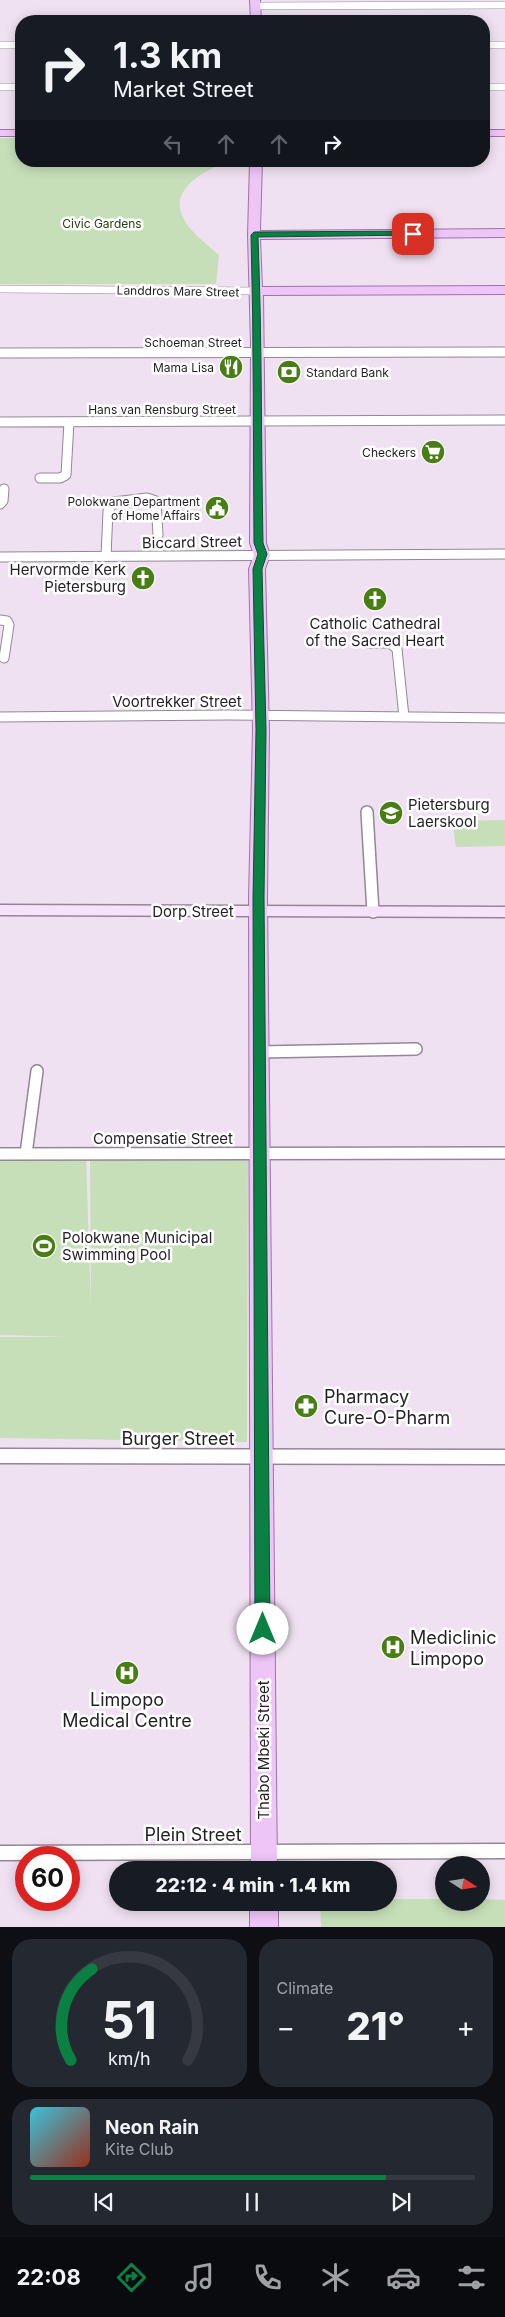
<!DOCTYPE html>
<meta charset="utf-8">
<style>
:root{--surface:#171b24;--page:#242831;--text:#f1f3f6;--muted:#9ea1a6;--line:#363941;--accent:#0b8043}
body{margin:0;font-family:Inter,sans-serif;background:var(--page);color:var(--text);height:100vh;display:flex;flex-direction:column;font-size:19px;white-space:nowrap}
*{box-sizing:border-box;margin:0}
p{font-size:16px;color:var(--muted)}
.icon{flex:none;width:28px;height:28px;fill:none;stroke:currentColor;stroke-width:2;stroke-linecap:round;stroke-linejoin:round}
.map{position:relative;height:1927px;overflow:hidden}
.side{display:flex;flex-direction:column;gap:12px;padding:12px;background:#0d0f14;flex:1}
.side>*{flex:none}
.banner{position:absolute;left:15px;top:15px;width:475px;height:152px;border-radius:20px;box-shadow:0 2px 12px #0003;background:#171b24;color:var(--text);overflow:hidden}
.needle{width:32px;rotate:102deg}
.tools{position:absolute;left:435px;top:1856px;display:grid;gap:10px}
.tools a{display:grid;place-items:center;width:55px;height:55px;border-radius:50%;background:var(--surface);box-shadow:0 2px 12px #0003;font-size:25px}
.speed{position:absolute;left:15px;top:1846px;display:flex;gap:10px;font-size:25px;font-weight:700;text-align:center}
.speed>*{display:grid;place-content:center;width:65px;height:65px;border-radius:50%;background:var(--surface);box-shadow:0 2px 12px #0003;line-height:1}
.speed .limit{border:8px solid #d22;background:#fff;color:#111}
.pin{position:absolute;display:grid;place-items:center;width:42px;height:42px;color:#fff;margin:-21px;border-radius:10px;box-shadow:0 2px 8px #0006}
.me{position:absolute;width:55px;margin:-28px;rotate:0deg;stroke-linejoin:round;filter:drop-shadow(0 0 4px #0008)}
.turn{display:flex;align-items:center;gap:18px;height:105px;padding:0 15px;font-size:22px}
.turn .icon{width:65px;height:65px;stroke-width:2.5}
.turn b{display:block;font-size:35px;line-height:42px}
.lanes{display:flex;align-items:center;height:48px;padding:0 15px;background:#0003;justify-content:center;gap:25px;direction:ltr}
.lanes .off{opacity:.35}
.big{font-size:38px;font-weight:800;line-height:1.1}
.side .widget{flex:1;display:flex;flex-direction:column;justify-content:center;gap:8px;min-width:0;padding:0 18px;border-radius:20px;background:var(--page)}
.side .dial{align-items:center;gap:0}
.dial svg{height:130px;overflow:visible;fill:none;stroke:var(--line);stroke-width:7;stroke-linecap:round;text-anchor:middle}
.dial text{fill:var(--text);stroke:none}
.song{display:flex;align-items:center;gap:15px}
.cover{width:60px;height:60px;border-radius:8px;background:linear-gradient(135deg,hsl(190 70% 55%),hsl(10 70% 35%))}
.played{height:5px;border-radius:2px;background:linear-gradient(90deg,var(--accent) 80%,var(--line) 80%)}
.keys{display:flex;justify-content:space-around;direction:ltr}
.heat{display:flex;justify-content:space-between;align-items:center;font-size:28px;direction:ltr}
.side .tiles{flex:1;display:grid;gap:12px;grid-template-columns:1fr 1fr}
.widget:last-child{grid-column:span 2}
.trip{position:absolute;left:109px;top:1861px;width:288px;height:50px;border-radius:25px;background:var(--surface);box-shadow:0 2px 12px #0003;font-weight:800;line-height:50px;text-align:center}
.tab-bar{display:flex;height:80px;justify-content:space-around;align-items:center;background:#090b0e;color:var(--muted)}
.tab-bar .icon{width:35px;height:35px}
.tab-bar .on{color:var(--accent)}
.tab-bar b{font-size:22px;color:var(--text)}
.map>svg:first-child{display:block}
.green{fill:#c7dfb9}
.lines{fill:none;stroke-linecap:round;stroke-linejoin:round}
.street-far3-casing{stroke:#938796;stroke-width:8}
.street-far2-casing{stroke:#938796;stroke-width:11}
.street-far1-casing{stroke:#938796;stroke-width:14}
.street-casing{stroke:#938796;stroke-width:17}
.secondary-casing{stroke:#938796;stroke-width:3}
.primary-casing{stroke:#a072a9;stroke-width:2}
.street-far3{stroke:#fff;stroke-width:7}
.street-far2{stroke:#fff;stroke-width:9}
.street-far1{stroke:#fff;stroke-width:11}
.street{stroke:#fff;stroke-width:14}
.secondary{fill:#f7e2fb;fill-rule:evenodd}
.primary{fill:#eec5f7;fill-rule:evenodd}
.route{fill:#0b8043;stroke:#07532c}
.labels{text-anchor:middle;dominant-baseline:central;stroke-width:5;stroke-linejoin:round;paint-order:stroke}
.far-park-label{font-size:12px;fill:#24410b;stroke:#fff}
.far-street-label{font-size:12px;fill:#231f24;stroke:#fff}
.far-poi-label{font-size:12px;fill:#231f24;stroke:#fff;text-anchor:end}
.street-label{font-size:15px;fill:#231f24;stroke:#fff}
.poi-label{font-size:15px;fill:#231f24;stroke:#fff;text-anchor:start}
.near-poi-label{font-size:18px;fill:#231f24;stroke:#fff;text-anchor:start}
.near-street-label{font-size:18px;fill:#231f24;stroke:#fff}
</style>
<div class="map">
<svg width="505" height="1927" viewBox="0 0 505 1927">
<rect width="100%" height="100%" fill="#efe1f1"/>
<path class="green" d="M0 138H21V161H230C211 167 172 186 181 212 186 230 206 243 219 255L216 284H0Z
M505 820V846L456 847 452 821Z
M248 1155 247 1442 0 1438V1337H67L0 1335V1158L86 1157 91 1307 90 1156Z
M388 1899H444V1902H481V1899L505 1900V1927H321L320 1903 388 1902Z"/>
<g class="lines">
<g class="street-far3-casing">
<path id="street-far3" d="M256 6 505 5
M0 45H21
M484 45H505
M0 87H21
M484 87H505
M0 289 257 291"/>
</g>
<g class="street-far2-casing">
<path id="street-far2" d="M0 353 505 352
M0 422 505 420
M40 478H60L66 475 69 422
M0 504 3 501 4 489
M106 556 108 511 114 502 147 498 156 501 158 535
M0 557 505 554
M0 620 7 621 9 625 4 658
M367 643H390L397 649 404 717
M0 717 228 715 505 718"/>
</g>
<g class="street-far1-casing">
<path id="street-far1" d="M367 812 373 912
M259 1052 416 1049
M0 1154 505 1153
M26 1154 37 1071"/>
</g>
<g class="street-casing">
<path id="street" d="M0 1456 505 1457
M0 1853 505 1851"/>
</g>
<g class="secondary-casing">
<path id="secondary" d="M0 905 505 907V917L0 915Z"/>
</g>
<g class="primary-casing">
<path id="primary" d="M250 0H260L261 21H251Z
M0 130H21V136H0Z
M484 130H505V136H484Z
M250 161H262L260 231 505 229V237L260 239 262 287 505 286V294L263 295 266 543 270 555 265 569 269 730 267 898 277 1870H251L249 898 253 730 249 569 254 555 250 543 251 345 248 235Z
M250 1902H278V1927H250Z"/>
</g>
<use href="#street-far3" class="street-far3"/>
<use href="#street-far2" class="street-far2"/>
<use href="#street-far1" class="street-far1"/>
<use href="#street" class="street"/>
<use href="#secondary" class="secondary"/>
<use href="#primary" class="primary"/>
</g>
<path class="route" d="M413 231 417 234 416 235 258 237C262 339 261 441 263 543L267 554 262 569 266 730 264 898 270 1629 268 1634 263 1636 257 1634 255 1629 253 898 256 730 253 569 258 554 254 543C253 440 254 338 251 235L254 232Z"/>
<defs>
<g id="restaurant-disc" transform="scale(1.25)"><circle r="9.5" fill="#487e14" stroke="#fff"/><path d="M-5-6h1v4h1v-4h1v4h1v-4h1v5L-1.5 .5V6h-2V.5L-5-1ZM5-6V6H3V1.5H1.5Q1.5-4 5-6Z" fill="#fff"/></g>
<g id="bank-disc" transform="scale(1.25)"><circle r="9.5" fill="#487e14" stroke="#fff"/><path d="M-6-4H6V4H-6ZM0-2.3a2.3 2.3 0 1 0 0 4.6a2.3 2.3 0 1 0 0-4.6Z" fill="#fff"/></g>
<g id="supermarket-disc" transform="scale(1.25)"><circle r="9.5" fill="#487e14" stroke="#fff"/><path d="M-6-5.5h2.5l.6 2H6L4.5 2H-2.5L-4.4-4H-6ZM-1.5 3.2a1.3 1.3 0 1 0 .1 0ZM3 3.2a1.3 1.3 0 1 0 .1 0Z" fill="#fff"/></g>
<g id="civic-disc" transform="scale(1.25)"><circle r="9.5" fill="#487e14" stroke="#fff"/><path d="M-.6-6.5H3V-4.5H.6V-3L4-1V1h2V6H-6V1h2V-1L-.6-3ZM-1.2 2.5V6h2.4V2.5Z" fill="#fff"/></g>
<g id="church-disc" transform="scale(1.25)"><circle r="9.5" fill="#487e14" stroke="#fff"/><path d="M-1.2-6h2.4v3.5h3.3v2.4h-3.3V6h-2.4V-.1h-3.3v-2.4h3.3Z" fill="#fff"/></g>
<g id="school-disc" transform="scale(1.25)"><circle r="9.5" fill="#487e14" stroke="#fff"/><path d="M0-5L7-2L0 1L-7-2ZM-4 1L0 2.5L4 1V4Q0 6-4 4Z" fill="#fff"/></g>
<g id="stadium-disc" transform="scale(1.25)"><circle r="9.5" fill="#487e14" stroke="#fff"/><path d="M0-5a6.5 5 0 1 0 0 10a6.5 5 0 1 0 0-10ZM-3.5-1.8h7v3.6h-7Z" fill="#fff"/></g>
<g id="pharmacy-disc" transform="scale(1.25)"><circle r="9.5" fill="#487e14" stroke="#fff"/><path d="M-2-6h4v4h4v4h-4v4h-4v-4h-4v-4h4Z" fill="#fff"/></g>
<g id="hospital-disc" transform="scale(1.25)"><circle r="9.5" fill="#487e14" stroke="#fff"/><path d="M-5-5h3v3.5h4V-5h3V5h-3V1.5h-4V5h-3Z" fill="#fff"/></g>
</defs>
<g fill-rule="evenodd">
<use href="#restaurant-disc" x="231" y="367"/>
<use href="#bank-disc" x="289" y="372"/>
<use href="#supermarket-disc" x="433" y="452"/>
<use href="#civic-disc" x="217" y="508"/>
<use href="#church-disc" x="143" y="578"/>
<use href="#church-disc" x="375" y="599"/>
<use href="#school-disc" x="391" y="813"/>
<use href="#stadium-disc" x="44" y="1246"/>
<use href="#pharmacy-disc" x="306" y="1406"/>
<use href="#hospital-disc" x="393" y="1647"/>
<use href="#hospital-disc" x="127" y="1673"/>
</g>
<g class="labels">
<g class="far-park-label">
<text x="102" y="223">Civic Gardens</text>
</g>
<g class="far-street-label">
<text transform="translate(178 291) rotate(1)">Landdros Mare Street</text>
<text x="193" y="342">Schoeman Street</text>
<text x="162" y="409">Hans van Rensburg Street</text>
</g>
<g class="far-poi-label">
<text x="214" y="367">Mama Lisa</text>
<text x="306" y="372" text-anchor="start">Standard Bank</text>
<text x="416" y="452">Checkers</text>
<text x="200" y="501">Polokwane Department<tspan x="200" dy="14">of Home Affairs</tspan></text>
</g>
<g class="street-label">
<text transform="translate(192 542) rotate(-1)">Biccard Street</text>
<text x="177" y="701">Voortrekker Street</text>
<text x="193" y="911">Dorp Street</text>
<text x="163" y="1138">Compensatie Street</text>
<text transform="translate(263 1750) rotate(-90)">Thabo Mbeki Street</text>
</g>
<g class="poi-label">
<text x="126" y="569" text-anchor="end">Hervormde Kerk<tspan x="126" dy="17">Pietersburg</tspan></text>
<text x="375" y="623" text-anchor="middle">Catholic Cathedral<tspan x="375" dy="17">of the Sacred Heart</tspan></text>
<text x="408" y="804">Pietersburg<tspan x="408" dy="17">Laerskool</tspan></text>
<text x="62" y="1237">Polokwane Municipal<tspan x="62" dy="17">Swimming Pool</tspan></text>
</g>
<g class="near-poi-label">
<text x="324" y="1396">Pharmacy<tspan x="324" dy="21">Cure-O-Pharm</tspan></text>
<text x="410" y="1637">Mediclinic<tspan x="410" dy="21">Limpopo</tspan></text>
<text x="127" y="1699" text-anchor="middle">Limpopo<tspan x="127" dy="21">Medical Centre</tspan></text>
</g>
<g class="near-street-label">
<text x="178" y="1438">Burger Street</text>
<text x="193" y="1834">Plein Street</text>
</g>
</g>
</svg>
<div class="tools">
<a><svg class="needle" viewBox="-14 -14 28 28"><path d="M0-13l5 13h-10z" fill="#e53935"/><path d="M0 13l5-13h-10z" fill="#9ea1a6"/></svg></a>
</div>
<div class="speed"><div class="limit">60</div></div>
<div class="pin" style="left:413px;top:234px;background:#d93025"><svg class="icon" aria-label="arrive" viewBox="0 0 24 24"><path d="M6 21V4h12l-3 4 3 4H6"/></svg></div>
<svg class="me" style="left:263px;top:1629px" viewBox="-20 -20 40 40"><circle r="19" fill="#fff"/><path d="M0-13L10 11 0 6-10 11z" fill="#0b8043"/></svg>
<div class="trip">22:12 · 4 min · 1.4 km</div>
<div class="banner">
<div class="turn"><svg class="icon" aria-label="right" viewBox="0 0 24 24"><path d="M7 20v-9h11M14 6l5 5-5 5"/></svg><div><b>1.3 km</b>Market Street</div></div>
<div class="lanes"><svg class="icon off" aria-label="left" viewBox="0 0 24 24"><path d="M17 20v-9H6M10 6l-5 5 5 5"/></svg><svg class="icon off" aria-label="ahead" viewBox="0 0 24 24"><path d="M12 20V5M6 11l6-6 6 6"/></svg><svg class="icon off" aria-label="ahead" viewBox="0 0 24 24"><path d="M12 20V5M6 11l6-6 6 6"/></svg><svg class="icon" aria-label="right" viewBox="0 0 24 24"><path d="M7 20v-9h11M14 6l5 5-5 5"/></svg></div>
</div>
</div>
<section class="side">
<div class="tiles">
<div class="widget dial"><svg viewBox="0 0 100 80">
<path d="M14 69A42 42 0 1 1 86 69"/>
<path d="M14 69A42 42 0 0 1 27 13" stroke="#0b8043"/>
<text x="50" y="56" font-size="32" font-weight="700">51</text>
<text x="50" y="72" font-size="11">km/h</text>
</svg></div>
<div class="widget"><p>Climate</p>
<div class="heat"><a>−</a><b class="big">21°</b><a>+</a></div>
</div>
<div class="widget">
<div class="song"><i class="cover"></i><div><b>Neon Rain</b><p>Kite Club</p></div></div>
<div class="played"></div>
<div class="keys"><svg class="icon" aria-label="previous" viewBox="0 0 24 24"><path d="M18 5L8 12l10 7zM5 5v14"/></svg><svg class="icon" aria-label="pause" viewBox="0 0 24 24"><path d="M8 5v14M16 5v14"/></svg><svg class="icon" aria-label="next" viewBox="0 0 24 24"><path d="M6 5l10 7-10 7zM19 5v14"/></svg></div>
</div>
</div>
</section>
<nav class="tab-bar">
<b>22:08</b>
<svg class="icon on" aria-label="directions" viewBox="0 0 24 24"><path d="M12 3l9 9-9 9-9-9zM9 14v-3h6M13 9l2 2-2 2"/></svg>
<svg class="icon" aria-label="music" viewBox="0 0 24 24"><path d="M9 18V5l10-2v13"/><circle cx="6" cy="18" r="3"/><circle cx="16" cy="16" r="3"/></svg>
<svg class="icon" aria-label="phone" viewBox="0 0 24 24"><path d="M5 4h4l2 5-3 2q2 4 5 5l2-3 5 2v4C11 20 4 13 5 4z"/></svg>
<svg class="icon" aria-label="climate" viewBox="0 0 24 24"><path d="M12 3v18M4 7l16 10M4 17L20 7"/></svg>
<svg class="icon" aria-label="car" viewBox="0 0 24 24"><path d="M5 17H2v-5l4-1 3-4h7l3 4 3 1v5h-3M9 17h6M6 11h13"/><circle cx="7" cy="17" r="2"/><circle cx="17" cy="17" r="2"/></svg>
<svg class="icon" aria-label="filters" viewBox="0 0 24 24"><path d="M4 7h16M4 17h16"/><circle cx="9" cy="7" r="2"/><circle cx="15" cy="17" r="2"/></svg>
</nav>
